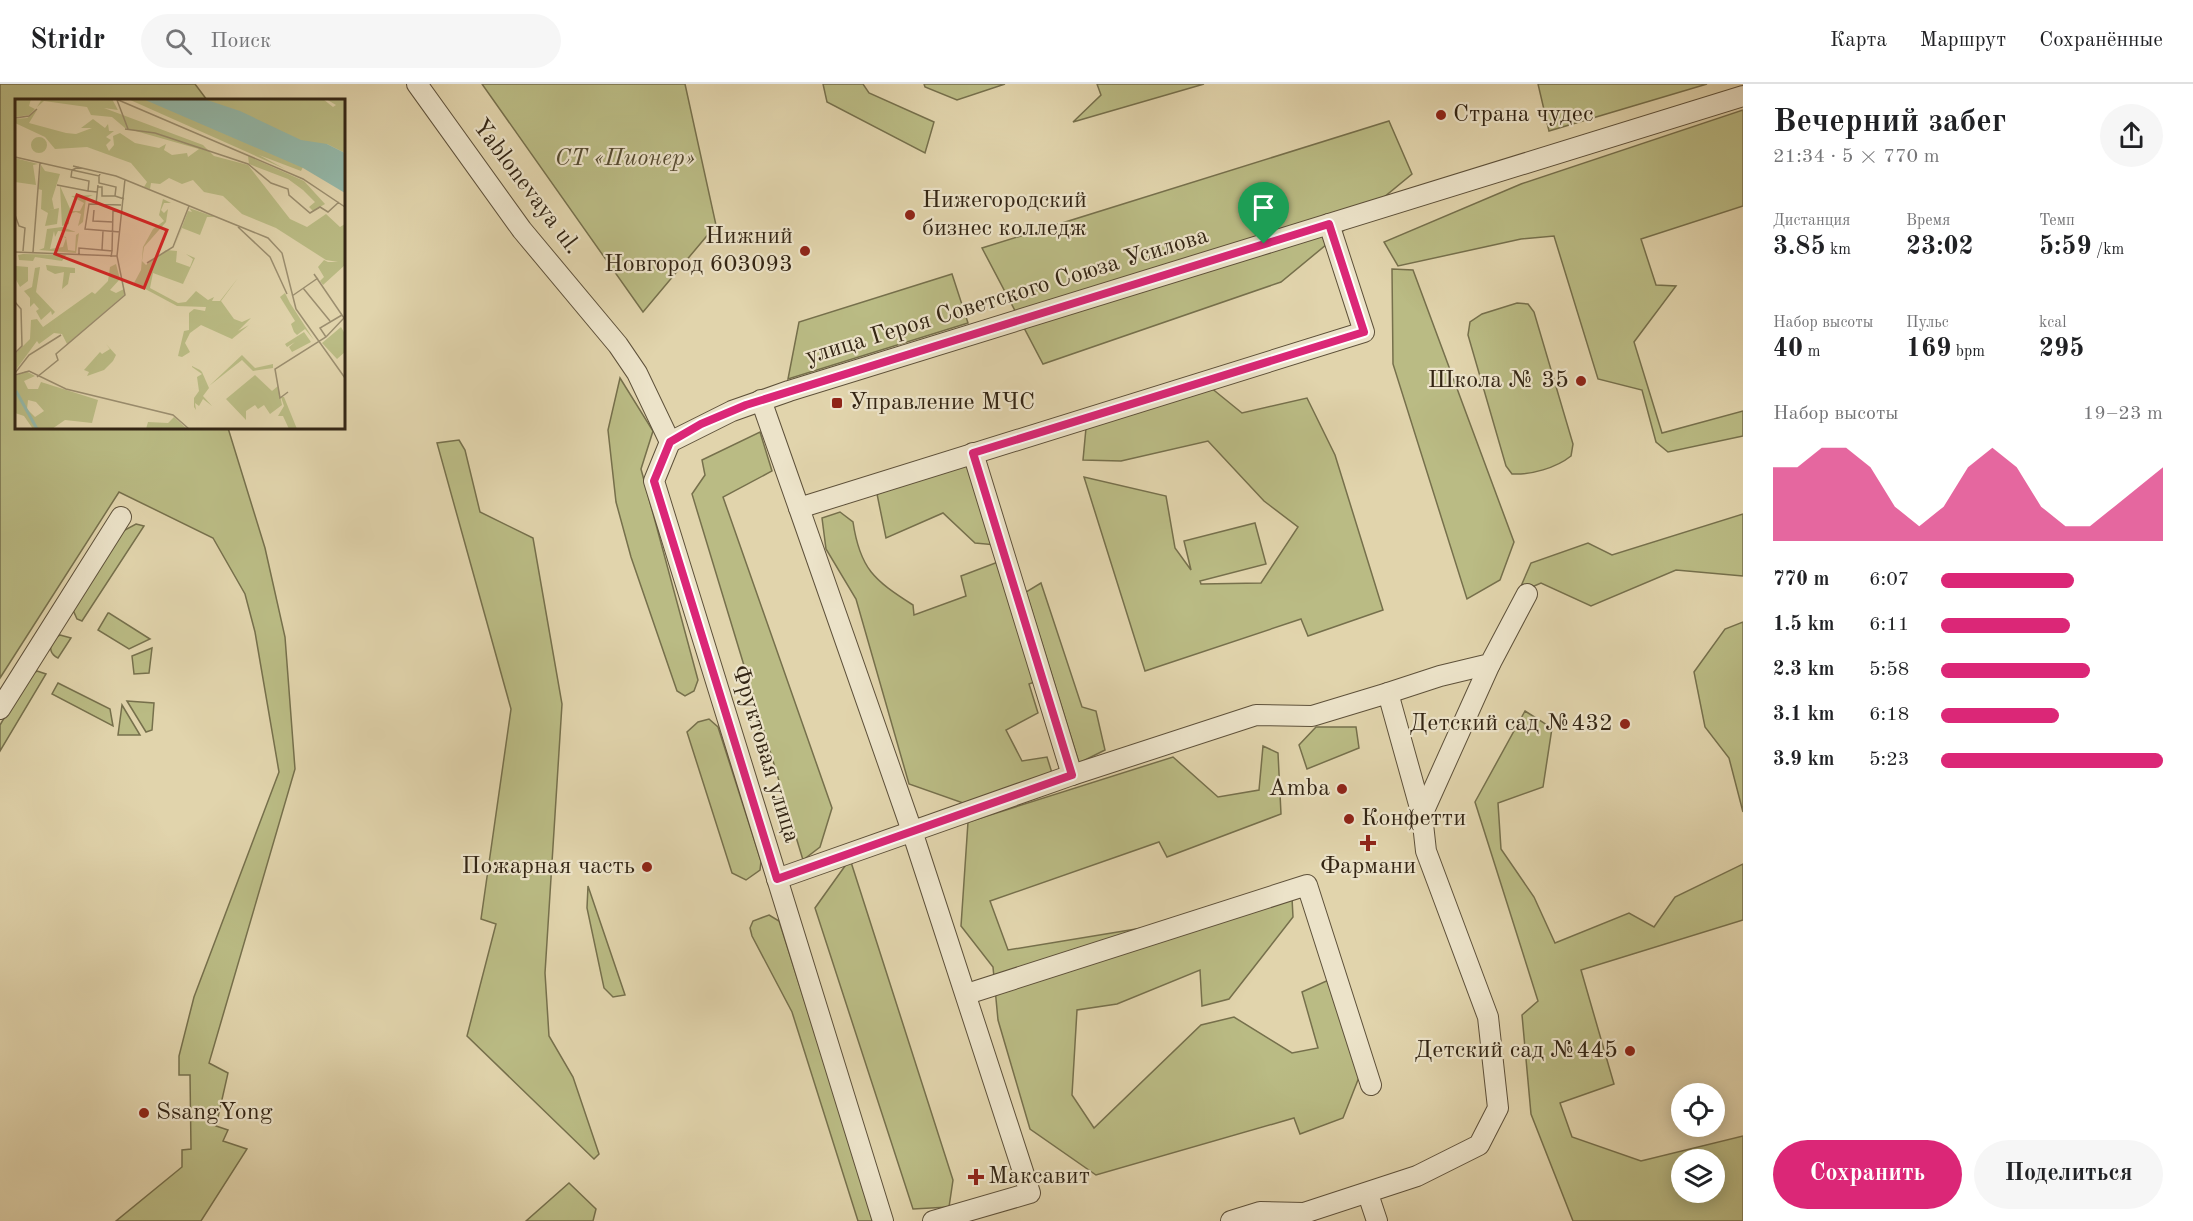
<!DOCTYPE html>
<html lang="ru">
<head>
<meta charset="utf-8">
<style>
  body { margin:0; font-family:"Old Standard TT",serif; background:#f6f6f6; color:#202124; height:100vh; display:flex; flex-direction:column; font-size:22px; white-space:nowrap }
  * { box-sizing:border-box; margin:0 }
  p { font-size:20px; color:#757577 }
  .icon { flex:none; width:33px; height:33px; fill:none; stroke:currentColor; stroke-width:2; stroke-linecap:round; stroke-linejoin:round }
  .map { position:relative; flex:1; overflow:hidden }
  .sheet { display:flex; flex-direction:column; background:#fff; width:450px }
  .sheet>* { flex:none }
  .tools { position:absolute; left:1671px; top:999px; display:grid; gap:12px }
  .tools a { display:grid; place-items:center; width:54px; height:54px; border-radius:50%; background:#fff; box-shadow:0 3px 15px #0003; font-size:30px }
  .pin { position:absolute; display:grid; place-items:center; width:51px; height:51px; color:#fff; margin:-62px -26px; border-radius:50% 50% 50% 0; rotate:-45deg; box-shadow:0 0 6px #0007 }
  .pin .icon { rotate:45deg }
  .round { display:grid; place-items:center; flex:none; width:63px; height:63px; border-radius:32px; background:#f6f6f6 }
  .overview { display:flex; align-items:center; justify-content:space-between; height:102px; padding:0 30px }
  h1 { font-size:33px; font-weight:700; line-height:45px }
  .stats { display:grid; grid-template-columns:repeat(3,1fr); gap:9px; height:102px; padding:6px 30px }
  .stats div { display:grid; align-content:center }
  .stats b { font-size:26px; font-weight:700 }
  .stats small { font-size:16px; font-weight:400 }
  .stats p { font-size:16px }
  .chart { height:168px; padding:12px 30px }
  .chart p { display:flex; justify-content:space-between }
  .chart svg { width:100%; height:108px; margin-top:6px; fill:#db2777; opacity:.7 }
  .cta { display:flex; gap:12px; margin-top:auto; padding:12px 30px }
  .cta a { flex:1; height:69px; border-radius:36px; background:#db2777; color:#fff; font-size:24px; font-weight:700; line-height:69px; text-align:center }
  .cta a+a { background:#f6f6f6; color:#202124 }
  ul { padding:0 30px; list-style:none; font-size:20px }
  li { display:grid; grid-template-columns:96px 72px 1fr; align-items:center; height:45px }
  li i { height:15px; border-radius:8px; background:#db2777 }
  header { display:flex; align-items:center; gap:36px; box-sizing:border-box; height:84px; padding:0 30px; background:#fff; border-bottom:2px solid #e0e0e0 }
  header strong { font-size:28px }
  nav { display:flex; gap:33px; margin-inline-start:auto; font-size:21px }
  .search { width:420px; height:54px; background:#f6f6f6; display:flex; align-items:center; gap:15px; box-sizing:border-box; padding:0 21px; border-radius:33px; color:#757577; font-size:22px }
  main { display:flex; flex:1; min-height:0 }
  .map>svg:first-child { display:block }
</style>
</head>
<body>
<header>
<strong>Stridr</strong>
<div class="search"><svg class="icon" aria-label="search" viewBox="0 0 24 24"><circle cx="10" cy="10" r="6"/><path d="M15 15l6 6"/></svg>Поиск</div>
<nav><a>Карта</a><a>Маршрут</a><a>Сохранённые</a></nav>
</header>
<main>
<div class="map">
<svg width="1743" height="1137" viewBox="0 0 1743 1137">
  <rect width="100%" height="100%" fill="#e1d4ac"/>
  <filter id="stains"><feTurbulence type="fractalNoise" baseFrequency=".00333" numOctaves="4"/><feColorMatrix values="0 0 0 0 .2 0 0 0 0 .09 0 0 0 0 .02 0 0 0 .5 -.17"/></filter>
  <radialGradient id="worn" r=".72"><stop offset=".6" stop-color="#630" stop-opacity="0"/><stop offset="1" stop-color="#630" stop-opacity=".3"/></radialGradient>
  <g fill="#babb84" stroke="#76704c" stroke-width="1.5" fill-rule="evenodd">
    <path d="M 0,0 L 195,0 L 207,16 L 16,16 L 16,344 L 228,344 L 265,464 L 285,553 L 295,685 L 209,979 L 228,989 L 216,1042 L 228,1046 L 223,1057 L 247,1065 L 201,1137 L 116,1137 L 182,1083 L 182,1066 L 191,1065 L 190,991 L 179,991 L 179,972 L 194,913 L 279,688 L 255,548 L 245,510 L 213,454 L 119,408 L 0,594 Z"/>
    <path d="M 482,0 L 685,0 L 716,141 L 643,228 Z"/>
    <path d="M 823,0 L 863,0 L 869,9 L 934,38 L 925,69 L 827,18 Z"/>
    <path d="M 924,0 L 1005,0 L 957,16 L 925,3 Z"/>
    <path d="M 1097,0 L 1204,0 L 1073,38 L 1101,11 Z"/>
    <path d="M 1538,0 L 1707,0 L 1549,47 Z"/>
    <path d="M 1743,26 L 1743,122 L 1641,155 L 1656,201 L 1676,202 L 1634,258 L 1662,349 L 1743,327 L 1743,352 L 1668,368 L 1656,358 L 1642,306 L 1598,295 L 1554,152 L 1521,155 L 1398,182 L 1384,158 L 1521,100 Z"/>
    <path d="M 1389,37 L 1412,90 L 1281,198 L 1043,280 L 982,164 Z"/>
    <path d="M 1392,185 L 1413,186 L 1514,458 L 1500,496 L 1467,515 L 1393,280 Z"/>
    <path d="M 952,190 L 968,239 L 788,295 L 799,238 Z"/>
    <path d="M 1517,219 L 1528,220 L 1534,228 L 1573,360 L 1571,372 C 1556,384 1531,391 1512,390 L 1506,382 L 1468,251 L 1470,238 L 1482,230 Z"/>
    <path d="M 620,294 L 653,347 L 641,385 L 698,596 L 694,607 L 685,612 L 677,607 L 631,473 L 616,418 L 608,346 Z"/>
    <path d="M 1210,303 L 1242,329 L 1307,314 L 1335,371 L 1383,526 L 1308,552 L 1301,535 L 1145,587 L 1084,393 L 1166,412 L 1175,464 L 1191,486 L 1184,457 L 1255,439 L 1266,480 L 1200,497 L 1201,500 L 1261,499 L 1298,443 L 1264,417 L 1208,357 L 1121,377 L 1083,376 L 1086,344 Z"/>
    <path d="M 760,348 L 772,387 L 723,413 L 832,724 L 820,763 L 803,776 L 692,410 L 705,391 L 702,376 Z"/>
    <path d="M 459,356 L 465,366 L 480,428 L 533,454 L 562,620 L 545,889 L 549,952 L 573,993 L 599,1070 L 594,1075 L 467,952 L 496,840 L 481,835 L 511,625 L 437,359 Z"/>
    <path d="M 969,378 L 996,461 L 975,459 L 943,429 L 886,454 L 877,410 Z"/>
    <path d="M 840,428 L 853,438 C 860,485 874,496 913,521 L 914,531 L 966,512 L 961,492 L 998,478 L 1037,597 L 1029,600 L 1038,629 L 1006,646 L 1022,677 L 1047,673 L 1052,689 L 963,719 L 909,700 L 856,515 L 826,465 L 822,434 Z"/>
    <path d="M 1743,430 L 1743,492 L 1676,486 L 1591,522 L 1541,499 L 1518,509 L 1531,479 L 1588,459 L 1612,471 Z"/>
    <path d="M 136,440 L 144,442 L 82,537 L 77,535 L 73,526 L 123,447 Z"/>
    <path d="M 1041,499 L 1082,623 L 1096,627 L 1105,666 L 1079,679 L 1026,508 Z"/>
    <path d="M 108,529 L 109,529 L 150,555 L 129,565 L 98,546 Z"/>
    <path d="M 1743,538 L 1743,728 L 1729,674 L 1705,643 L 1694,588 L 1725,545 Z"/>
    <path d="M 60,551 L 71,554 L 58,574 C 50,570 50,565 51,557 Z"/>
    <path d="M 152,564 L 149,589 L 134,590 L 132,572 Z"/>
    <path d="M 37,587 L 46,590 L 0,667 L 0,641 L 29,592 Z"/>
    <path d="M 58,599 L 110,625 L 113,642 L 52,610 Z"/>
    <path d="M 127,617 L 154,619 L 152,646 L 146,648 Z"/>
    <path d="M 122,621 L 140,651 L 118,651 Z"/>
    <path d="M 1525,627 L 1552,644 L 1543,703 L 1498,719 L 1501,765 L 1534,813 L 1555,859 L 1629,829 L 1654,843 L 1675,813 L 1743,780 L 1743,836 L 1581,886 L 1614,1000 L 1560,1019 L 1572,1053 L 1641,1077 L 1743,1052 L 1743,1137 L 1573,1137 L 1531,1030 L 1522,931 L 1538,917 L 1475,718 ZM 1682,1076 L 1714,1076 L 1714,1108 L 1682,1108 Z"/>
    <path d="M 709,635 L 718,643 L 761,777 L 760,786 L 746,796 L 732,789 L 687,648 L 698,638 Z"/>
    <path d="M 1316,643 L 1356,643 L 1359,664 L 1307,685 L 1299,661 Z"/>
    <path d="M 1263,662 L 1278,669 L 1281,730 L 1167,773 L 1159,758 L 990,817 L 1008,866 L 1142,844 L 1292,814 L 1293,833 L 1229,915 L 1202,922 L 1200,886 L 1117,920 L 1077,926 L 1072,1011 L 1094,1044 L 1201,941 L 1234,933 L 1292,969 L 1318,964 L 1302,908 L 1342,890 L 1365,978 L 1343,1034 L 1300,1050 L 1294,1034 L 1096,1091 L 1030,1045 L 998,936 L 993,883 L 961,842 L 968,738 L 1173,673 L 1218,713 L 1259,706 Z"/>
    <path d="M 850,775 L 953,1096 L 949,1123 L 913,1125 L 815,824 Z"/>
    <path d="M 588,802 L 625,911 L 613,913 L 604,904 L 587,824 Z"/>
    <path d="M 769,831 L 779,837 L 875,1137 L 858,1137 L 792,928 L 752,852 L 750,844 L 753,837 Z"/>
    <path d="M 569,1099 L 596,1125 L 593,1137 L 526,1137 Z"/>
  </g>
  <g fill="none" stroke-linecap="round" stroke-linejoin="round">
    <g stroke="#5e513a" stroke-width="22">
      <g id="minor">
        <path d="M 417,0 L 522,146 L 618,261 L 637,289 L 670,358"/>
        <path d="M 761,316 L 799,424 L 1364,248 L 1329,140"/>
        <path d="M 670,358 L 732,327 L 789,307 L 1743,12"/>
        <path d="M 670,358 L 654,397 L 883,1137"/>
        <path d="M 973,369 L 1072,691"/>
        <path d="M 799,424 L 912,747 L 1030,1109 L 933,1137"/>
        <path d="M 1388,609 L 1440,592 L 1490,580 L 1527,510"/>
        <path d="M 0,625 L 121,433"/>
        <path d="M 1422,731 L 1490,580"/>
        <path d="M 777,795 L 1072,691 L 1256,631 L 1312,632 L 1388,609 L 1422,731 L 1426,767 L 1488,933 L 1498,1024 L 1479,1061 L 1417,1092 L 1304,1129 L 1260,1128 L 1231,1137"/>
        <path d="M 967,910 L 1307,801 L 1371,1001"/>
        <path d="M 1368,1110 L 1377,1137"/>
      </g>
    </g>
    <use href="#minor" stroke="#ece3c9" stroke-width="20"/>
  </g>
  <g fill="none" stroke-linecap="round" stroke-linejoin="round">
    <g stroke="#fff" stroke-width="12">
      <path id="route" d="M 1329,140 L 1364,248 L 973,369 L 1072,691 L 777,795 L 654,397 L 670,358 L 701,340 L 746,321 Z"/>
    </g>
    <use href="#route" stroke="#db2777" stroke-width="8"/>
  </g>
  <g fill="#8f2418" stroke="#ece3c9" stroke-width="2">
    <circle cx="1441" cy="31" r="6"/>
    <circle cx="910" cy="131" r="6"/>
    <circle cx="805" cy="167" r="6"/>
    <circle cx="1581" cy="297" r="6"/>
    <rect x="831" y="313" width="12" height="12" rx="3"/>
    <circle cx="1625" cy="640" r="6"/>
    <circle cx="1342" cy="705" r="6"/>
    <circle cx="1349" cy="735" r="6"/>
    <path d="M1365 750h6v6h6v6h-6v6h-6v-6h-6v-6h6z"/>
    <circle cx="647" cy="783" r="6"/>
    <circle cx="1630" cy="967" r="6"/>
    <circle cx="144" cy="1029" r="6"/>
    <path d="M973 1084h6v6h6v6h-6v6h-6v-6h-6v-6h6z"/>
  </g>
  <g text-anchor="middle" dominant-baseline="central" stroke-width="4.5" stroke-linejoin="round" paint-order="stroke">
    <g font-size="24" fill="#332514" stroke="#ece3c9" text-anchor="start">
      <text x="1453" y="31">Страна чудес</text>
      <text x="922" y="117">Нижегородский<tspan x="922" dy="28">бизнес колледж</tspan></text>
      <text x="793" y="153" text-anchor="end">Нижний<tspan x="793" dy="28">Новгород 603093</tspan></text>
      <text x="1569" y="297" text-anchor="end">Школа № 35</text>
      <text x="849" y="319">Управление МЧС</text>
      <text x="1613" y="640" text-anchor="end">Детский сад №432</text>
      <text x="1330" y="705" text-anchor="end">Amba</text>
      <text x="1361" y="735">Конфетти</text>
      <text x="635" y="783" text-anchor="end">Пожарная часть</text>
      <text x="1368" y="783" text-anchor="middle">Фармани</text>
      <text x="1618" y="967" text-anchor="end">Детский сад №445</text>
      <text x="156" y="1029">SsangYong</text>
      <text x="988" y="1093">Максавит</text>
    </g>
    <g font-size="24" font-style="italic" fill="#554a30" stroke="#ece3c9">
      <text x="625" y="75">СТ «Пионер»</text>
    </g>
    <g font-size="24" fill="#332514" stroke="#ece3c9">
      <text transform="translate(526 103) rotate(53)">Yablonevaya ul.</text>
      <text transform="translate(1007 213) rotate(-17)">улица Героя Советского Союза Усилова</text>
      <text transform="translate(765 670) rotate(73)">Фруктовая улица</text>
    </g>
  </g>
  <g transform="translate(15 15)">
    <rect width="330" height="330" fill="#e1d4ac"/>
    <path d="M 0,0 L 16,0 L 14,7 L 20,10 L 14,16 L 0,18 ZM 27,0 L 97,0 L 103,11 L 89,9 L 188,46 L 199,57 L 233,66 L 275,120 L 292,128 L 311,115 L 325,128 L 330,125 L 330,166 L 308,186 L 305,182 L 309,178 L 303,168 L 309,161 L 313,163 L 323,163 L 311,161 L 261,129 L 227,115 L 208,97 L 189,93 L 178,81 L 167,85 L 154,79 L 145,85 L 136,84 L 135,90 L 129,88 L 132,83 L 116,64 L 72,48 L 40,50 L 30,38 L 0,24 L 0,20 L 12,19 L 22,11 L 14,24 L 51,34 L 61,35 L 77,29 L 66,29 L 78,20 L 90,29 L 93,25 L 94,32 L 99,32 L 91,38 L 96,41 L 91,46 L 94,52 L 99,46 L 98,37 L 105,34 L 120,44 L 144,49 L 151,45 L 149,51 L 157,56 L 172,54 L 173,58 L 184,50 L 110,29 L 97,18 L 76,16 L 72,8 L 29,2 L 22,8 ZM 113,0 L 308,0 L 318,8 L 321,6 L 311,0 L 330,0 L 330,54 L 312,45 L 299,46 L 286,72 L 244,56 L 270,70 ZM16 46a8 8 0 1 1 16 0a8 8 0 1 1-16 0ZM 233,57 L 289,82 L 310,105 L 298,112 L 294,108 L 300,103 L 288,91 L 273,80 L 234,65 ZM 0,59 L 23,65 L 18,66 L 21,86 L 0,83 ZM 26,66 L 30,72 L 45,75 L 37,100 L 39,110 L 31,112 L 44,109 L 42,125 L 30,127 L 33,114 L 26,110 L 27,91 L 23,90 ZM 45,87 L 56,112 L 65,112 L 69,104 L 56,97 L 78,96 L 71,99 L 68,123 L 63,127 L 66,115 L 61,113 L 54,115 L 54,125 L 47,127 ZM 148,100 L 156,104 L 149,104 L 146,111 L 149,114 L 153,110 L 151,123 L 129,148 L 127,162 L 131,166 L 151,151 L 162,152 L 161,163 L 175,168 L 178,160 L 171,155 L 180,159 L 168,185 L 138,174 L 135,189 L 163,204 L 171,203 L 181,192 L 193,201 L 199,198 L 197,202 L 205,202 L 223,179 L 206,202 L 219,220 L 227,223 L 236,219 L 223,232 L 234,226 L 217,240 L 186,226 L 175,234 L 170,244 L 175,253 L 167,258 L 163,257 L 169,232 L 174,231 L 174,214 L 179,210 L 190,212 L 191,208 L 162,207 L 119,184 L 126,171 L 128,148 L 138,130 L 149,122 L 144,116 ZM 174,109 L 200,118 L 192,118 L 185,136 L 167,129 L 159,149 L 173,112 L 177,113 ZM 47,128 L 61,133 L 43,132 L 40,138 L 39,132 L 35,150 L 48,148 L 51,139 L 46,137 L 51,138 L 53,151 L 60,152 L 61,136 L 64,134 L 61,154 L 24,151 L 29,149 L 32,130 ZM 3,156 L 8,155 L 51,156 L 47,162 L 20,158 L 18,162 L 4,161 ZM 101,165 L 105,180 L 95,191 L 101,194 L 109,190 L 109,196 L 52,245 L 47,235 L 39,234 L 24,245 L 22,242 L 0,272 L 0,255 L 15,240 L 16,221 L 22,220 L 28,228 L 77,193 L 80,195 L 93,182 L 95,168 ZM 31,166 L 60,169 L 60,174 L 55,174 L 53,185 L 47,190 L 49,173 L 40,175 L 32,171 ZM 1,167 L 13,168 L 13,182 L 5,188 L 0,179 ZM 25,168 L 21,193 L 40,213 L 37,216 L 36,212 L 26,221 L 21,212 L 24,210 L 19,204 L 15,208 L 15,199 L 9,192 L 17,188 L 20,169 ZM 270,194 L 275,204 L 299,241 L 290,230 L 282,236 L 279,233 L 276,225 L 280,222 L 265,198 ZM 326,228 L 330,235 L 330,253 L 322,260 L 307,244 ZM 289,233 L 296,243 L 277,253 L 274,248 L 280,243 L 272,248 L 270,245 ZM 91,245 L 101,256 L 98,262 L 89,271 L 72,277 L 74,273 L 69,271 L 85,253 L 87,255 L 95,250 ZM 227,256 L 240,269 L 258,265 L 258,269 L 238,272 L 227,261 L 194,287 ZM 177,268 L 177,267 L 185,271 L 187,273 L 194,289 L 188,297 L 197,307 L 188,300 L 184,307 L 180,304 L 181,311 L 179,308 L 179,299 L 184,292 L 182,278 L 187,275 ZM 11,272 L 20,277 L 9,282 L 13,290 L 23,290 L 26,283 L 83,301 L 77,324 L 50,321 L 37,330 L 18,330 L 9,317 L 0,314 L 0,277 ZM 13,301 L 21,303 L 29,312 L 20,318 L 12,310 ZM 240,276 L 257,292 L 263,287 L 267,306 L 255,315 L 249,306 L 243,310 L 240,306 L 231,312 L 231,321 L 211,300 ZM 266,298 L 269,298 L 282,330 L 274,330 L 268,317 L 263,317 L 269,307 ZM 159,318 L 172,330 L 131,330 L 133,323 L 153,324 Z" fill="#babb84" fill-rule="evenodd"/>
    <path d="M 128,0 L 189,0 L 225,12 L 286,41 L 312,45 L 330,54 L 330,94 L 288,69 Z" fill="#94b8a9"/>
    <path fill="none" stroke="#94b8a9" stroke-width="3" d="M 1,292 L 22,330"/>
    <path fill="none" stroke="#9b8e6f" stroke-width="1.5" d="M 101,0 L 288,80 L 330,108M 102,1 L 113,30M 0,19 L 14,17 L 22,10M 110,30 L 140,34 L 233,65 L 256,84 L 273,90 L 274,96 L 295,114 L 305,108 L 313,113 L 324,103M 0,58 L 57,71 L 64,68M 58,67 L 101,77 L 253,139 L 267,154 L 281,210M 84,77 L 84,84 L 101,88 L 100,97 L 109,100M 42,86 L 73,92M 82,88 L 87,88 L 87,97 L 100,97M 82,93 L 73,92 L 74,82 L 56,78 L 57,71 L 84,77 L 86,73M 81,105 L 83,86M 79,111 L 78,122 L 98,123M 0,116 L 4,127 L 10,129 L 8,152M 223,128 L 255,158 L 272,195M 105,133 L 70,130 L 74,105 L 106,106M 87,151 L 88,132M 97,152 L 98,112 L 106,113M 0,153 L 102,157M 18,153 L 25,64M 64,156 L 64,149 L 97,152 L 96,158M 132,164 L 158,148 L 174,107M 288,189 L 315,222M 277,197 L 303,179M 0,203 L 6,210 L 7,247 L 0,254M 281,210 L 330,279M 311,238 L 305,229 L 327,216M 0,274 L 14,256 L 46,236M 0,276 L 14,272 L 51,290 L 158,316 L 174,330M 22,278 L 43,261 L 41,255 L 110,196 L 102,157 L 110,80M 273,293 L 265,299 L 260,270 L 311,238 L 329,219 L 299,175"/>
    <path fill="#d62828" fill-opacity="0.15" stroke="#d62828" stroke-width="3" d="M 62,96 L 152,131 L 129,189 L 40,155 Z"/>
    <rect width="330" height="330" fill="none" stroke="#332514" stroke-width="3"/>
  </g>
  <rect width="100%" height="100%" filter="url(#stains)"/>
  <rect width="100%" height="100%" fill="url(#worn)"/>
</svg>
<div class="tools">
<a><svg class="icon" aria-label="locate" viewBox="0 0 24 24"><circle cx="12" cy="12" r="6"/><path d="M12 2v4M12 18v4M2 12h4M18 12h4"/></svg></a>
<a><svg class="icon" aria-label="layers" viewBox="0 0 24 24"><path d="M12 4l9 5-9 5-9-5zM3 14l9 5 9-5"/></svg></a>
</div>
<div class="pin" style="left:1264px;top:160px;background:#1e9e55"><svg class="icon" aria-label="arrive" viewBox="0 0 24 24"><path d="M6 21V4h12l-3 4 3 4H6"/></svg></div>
</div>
<section class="sheet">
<div class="overview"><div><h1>Вечерний забег</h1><p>21:34 · 5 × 770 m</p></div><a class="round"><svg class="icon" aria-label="share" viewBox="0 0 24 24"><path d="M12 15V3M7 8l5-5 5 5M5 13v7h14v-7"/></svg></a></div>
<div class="stats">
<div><p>Дистанция</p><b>3.85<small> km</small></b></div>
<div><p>Время</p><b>23:02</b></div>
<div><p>Темп</p><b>5:59<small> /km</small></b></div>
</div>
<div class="stats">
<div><p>Набор высоты</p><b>40<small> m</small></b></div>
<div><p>Пульс</p><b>169<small> bpm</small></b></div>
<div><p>kcal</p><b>295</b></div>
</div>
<div class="chart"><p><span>Набор высоты</span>19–23 m</p>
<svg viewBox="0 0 160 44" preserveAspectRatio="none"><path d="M0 44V14L10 14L20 6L30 6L40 14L50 30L60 38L70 30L80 14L90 6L100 14L110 30L120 38L130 38L140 30L150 22L160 14V44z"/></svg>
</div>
<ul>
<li><b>770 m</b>6:07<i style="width:60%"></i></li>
<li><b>1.5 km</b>6:11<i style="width:58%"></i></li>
<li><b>2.3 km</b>5:58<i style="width:67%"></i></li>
<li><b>3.1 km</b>6:18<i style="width:53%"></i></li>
<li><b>3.9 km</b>5:23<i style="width:100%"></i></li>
</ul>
<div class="cta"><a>Сохранить</a><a>Поделиться</a></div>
</section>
</main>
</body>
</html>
